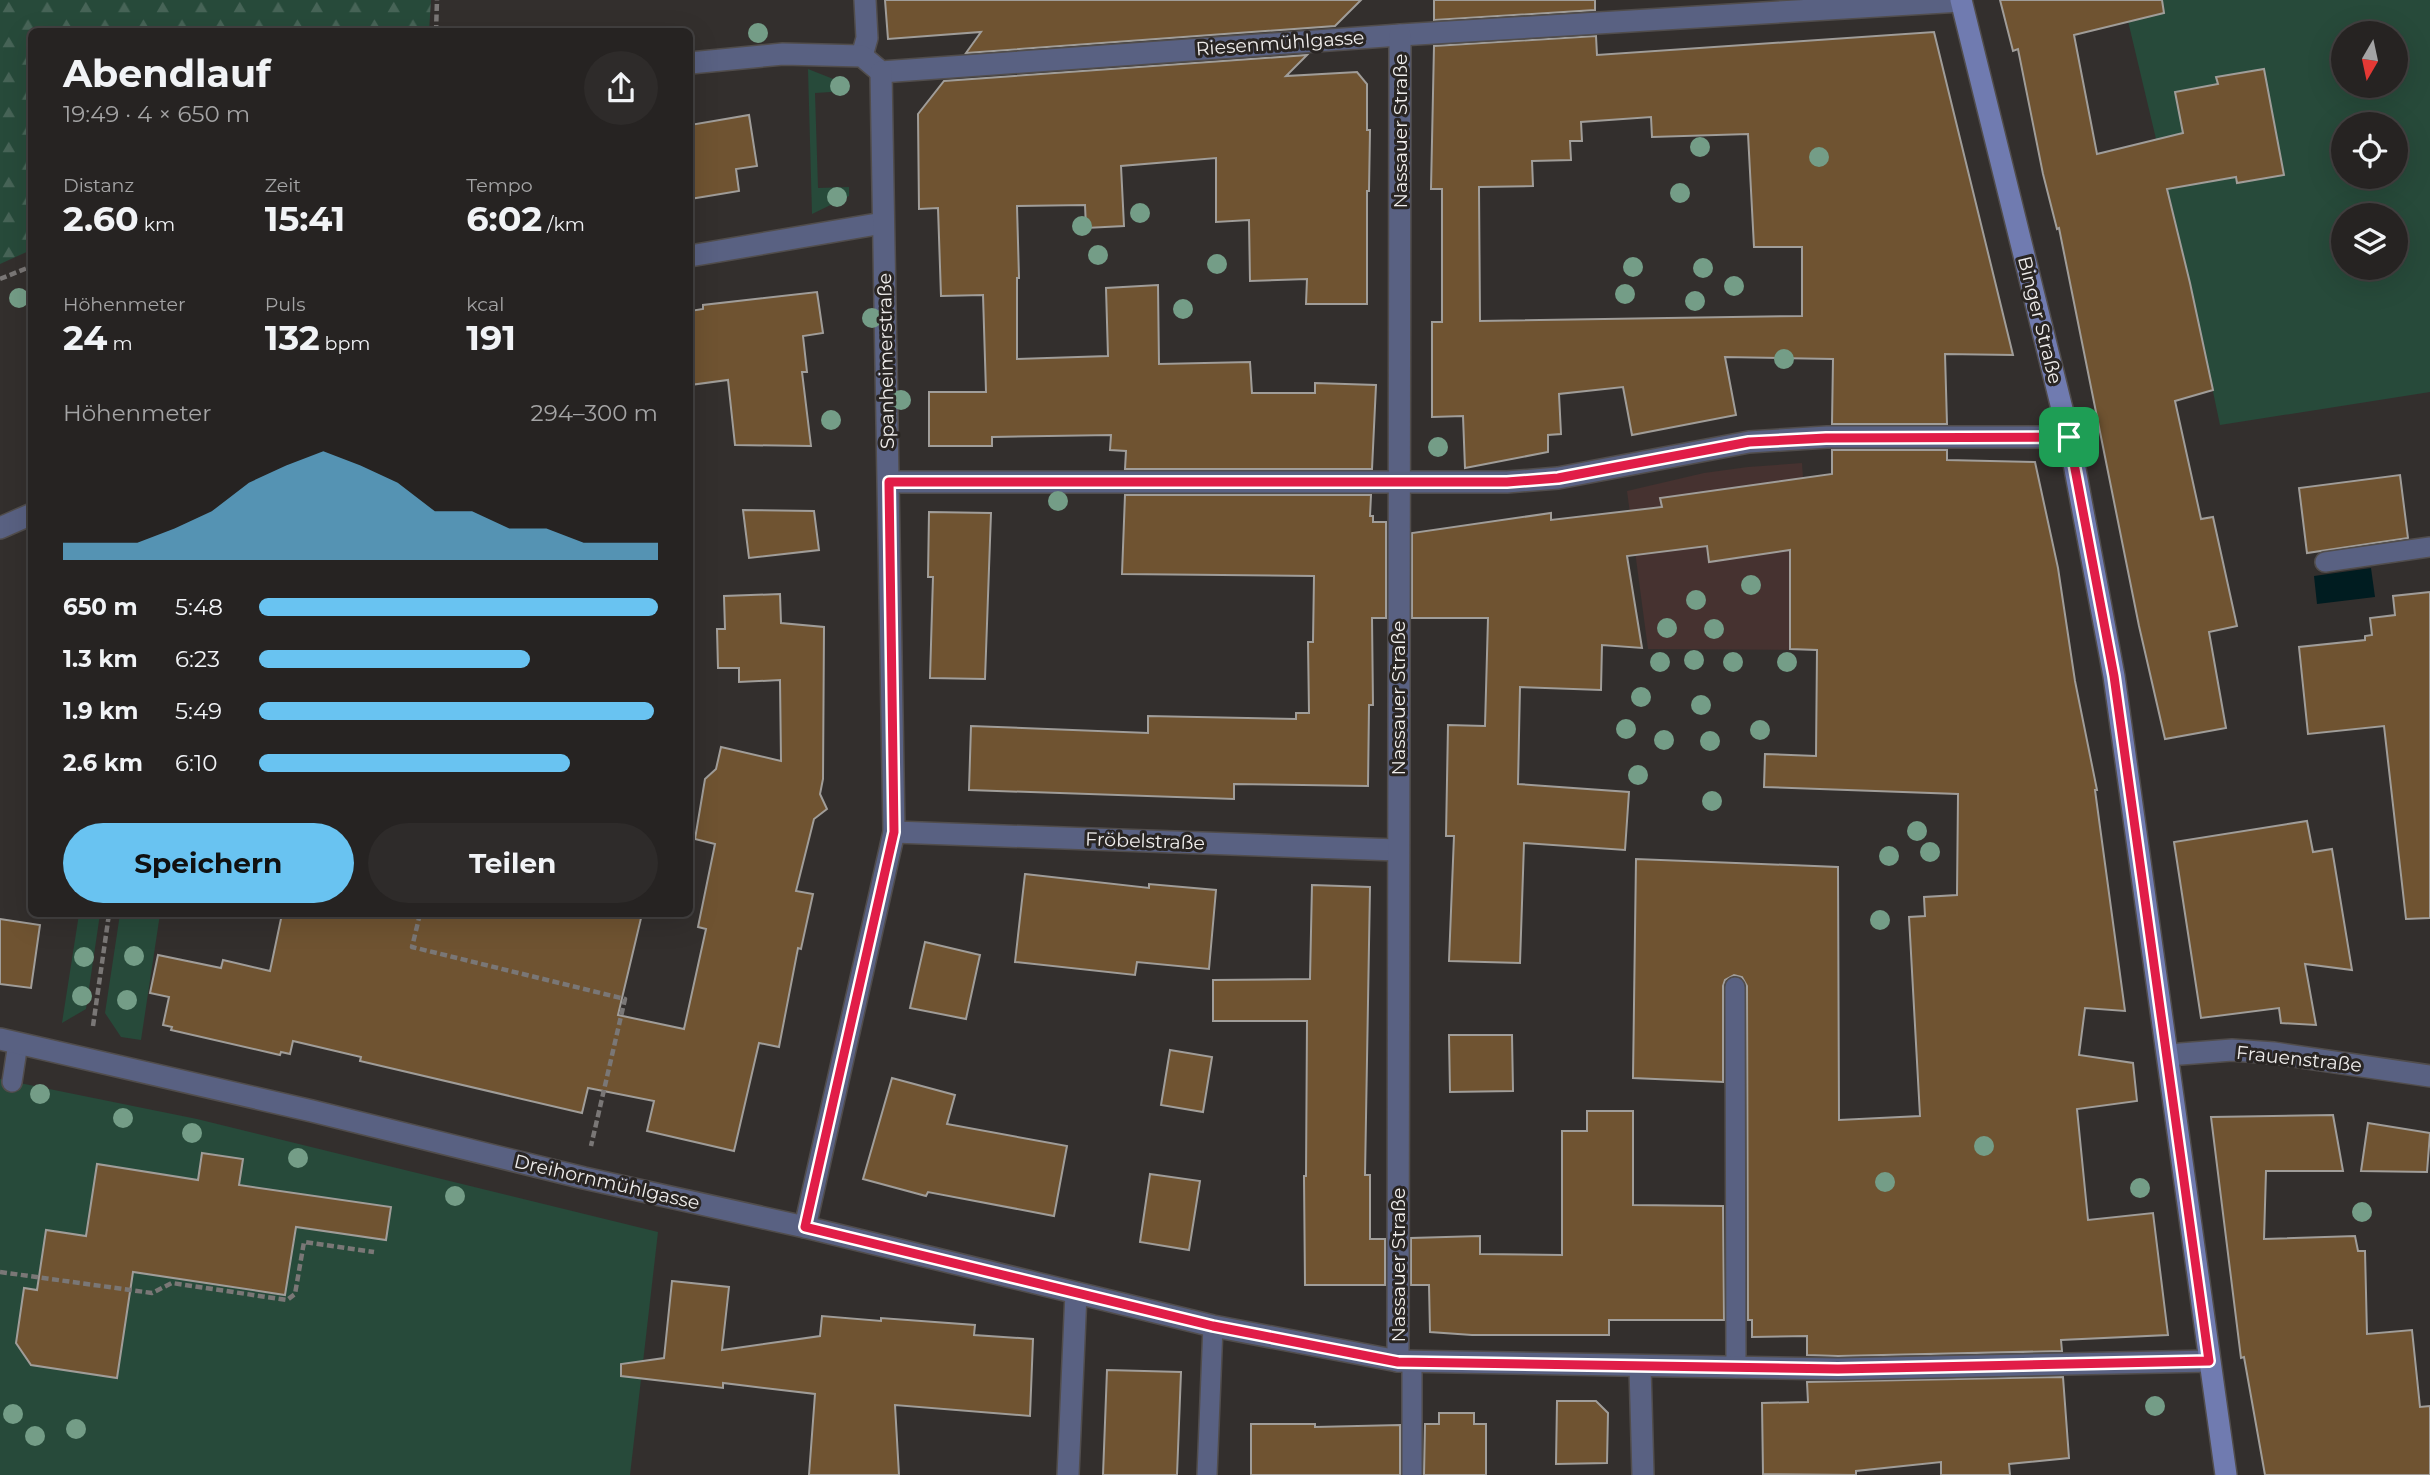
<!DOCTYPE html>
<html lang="de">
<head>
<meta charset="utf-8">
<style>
  body { margin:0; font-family:Montserrat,sans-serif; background:#2e2b2a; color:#f1f3f6; height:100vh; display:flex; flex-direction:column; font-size:26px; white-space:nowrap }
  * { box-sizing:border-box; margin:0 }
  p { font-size:23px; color:#a4a4a5 }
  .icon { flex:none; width:38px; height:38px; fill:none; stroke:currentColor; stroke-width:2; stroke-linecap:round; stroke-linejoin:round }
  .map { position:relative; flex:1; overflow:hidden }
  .details { position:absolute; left:28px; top:28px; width:665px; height:889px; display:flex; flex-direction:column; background:#262322; border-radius:10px; box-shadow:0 7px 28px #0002,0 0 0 2px #424040 }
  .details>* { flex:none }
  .needle { width:46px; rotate:189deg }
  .tools { position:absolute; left:2331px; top:21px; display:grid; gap:14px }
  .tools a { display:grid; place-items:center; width:77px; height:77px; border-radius:50%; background:#262322; box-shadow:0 7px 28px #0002,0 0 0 2px #424040; font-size:35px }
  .pin { position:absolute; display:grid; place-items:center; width:60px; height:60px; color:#fff; margin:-30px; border-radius:14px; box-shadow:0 4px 10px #0006 }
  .round { display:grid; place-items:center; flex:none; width:74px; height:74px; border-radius:37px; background:#2e2b2a }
  .head { display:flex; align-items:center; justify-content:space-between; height:119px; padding:0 35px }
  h1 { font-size:38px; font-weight:700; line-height:52px }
  .figures { display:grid; grid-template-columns:repeat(3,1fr); gap:10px; height:119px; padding:7px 35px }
  .figures div { display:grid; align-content:center }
  .figures b { font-size:35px; font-weight:700 }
  .figures small { font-size:19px; font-weight:400 }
  .figures p { font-size:19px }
  .chart { height:196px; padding:14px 35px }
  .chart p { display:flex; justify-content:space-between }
  .chart svg { width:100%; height:126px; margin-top:7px; fill:#69c3f1; opacity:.7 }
  .action { display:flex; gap:14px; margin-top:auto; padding:14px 35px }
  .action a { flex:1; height:80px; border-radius:42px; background:#69c3f1; color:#111; font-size:28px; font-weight:700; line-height:80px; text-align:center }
  .action a+a { background:#2e2b2a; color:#f1f3f6 }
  ul { padding:0 35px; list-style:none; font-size:23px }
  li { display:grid; grid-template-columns:112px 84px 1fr; align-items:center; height:52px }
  li i { height:18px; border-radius:9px; background:#69c3f1 }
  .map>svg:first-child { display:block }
</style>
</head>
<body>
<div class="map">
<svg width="2430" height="1475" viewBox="0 0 2430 1475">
  <defs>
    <pattern id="forest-firs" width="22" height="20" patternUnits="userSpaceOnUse" patternTransform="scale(1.75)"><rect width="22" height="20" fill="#274a3a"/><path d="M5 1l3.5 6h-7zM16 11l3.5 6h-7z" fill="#476457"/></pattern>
  </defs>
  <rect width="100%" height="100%" fill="#332f2d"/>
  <path fill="#463230" d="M 1802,463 L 1810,581 L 1811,650 L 1648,649 L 1627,491 L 1704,473 L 1748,467 Z"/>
  <g fill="#274a3a" fill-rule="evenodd">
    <path d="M 2123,0 L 2430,0 L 2430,392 L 2220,425 L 2190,282 ZM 2343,33 L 2396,33 L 2396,86 L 2343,86 ZM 2343,124 L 2396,124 L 2396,177 L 2343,177 ZM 2343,215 L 2396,215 L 2396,268 L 2343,268 Z"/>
    <path d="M 808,69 L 846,84 L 847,91 L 815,93 L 818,188 L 849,187 L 849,196 L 812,214 Z"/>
    <path d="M 79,914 L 100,914 L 86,1009 L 62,1023 Z"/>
    <path d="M 120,914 L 160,914 L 141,1040 L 121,1037 L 105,1013 Z"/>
    <path d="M 0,1079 L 197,1119 L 658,1232 L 630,1475 L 0,1475 Z"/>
  </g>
  <path fill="url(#forest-firs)" d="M 0,0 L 431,0 L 429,31 L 32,32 L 31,250 L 0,264 Z"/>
  <path fill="#001c20" d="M 2371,568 L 2375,597 L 2317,604 L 2314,576 Z"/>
  <g fill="#6f5331" stroke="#a09d99" stroke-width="2" fill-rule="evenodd">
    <path d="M 885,0 L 1361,0 L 1335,26 L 966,53 L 981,32 L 888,39 Z"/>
    <path d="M 1434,0 L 1595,0 L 1595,10 L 1434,20 Z"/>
    <path d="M 2000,0 L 2162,0 L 2164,13 L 2074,35 L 2097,154 L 2183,133 L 2175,92 L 2218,84 L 2216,77 L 2264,69 L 2284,175 L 2237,183 L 2236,177 L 2167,189 L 2190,283 L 2213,390 L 2175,401 L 2201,519 L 2213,517 L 2237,626 L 2209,632 L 2226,728 L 2165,739 L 2139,626 L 2059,228 L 2057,229 L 2043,174 L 2018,49 L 2013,51 Z"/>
    <path d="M 1934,32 L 2013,355 L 1945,354 L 1947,424 L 1832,424 L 1833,359 L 1725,357 L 1736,415 L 1632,435 L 1623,387 L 1559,394 L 1561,434 L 1548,435 L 1548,452 L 1465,468 L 1463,416 L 1432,417 L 1432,322 L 1442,322 L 1442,189 L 1431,189 L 1434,46 L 1596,36 L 1597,55 ZM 1651,117 L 1652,137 L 1748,134 L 1754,247 L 1802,247 L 1802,316 L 1480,321 L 1479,187 L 1533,186 L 1532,161 L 1571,160 L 1570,141 L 1582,141 L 1581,122 Z"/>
    <path d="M 1307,55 L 1286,76 L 1357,72 L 1367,84 L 1367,130 L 1370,130 L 1369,191 L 1367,191 L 1367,304 L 1306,304 L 1307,279 L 1250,281 L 1249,220 L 1216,222 L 1216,158 L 1121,166 L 1124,226 L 1086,228 L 1085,205 L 1017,206 L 1019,278 L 1017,278 L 1017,359 L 1108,356 L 1106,288 L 1158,285 L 1159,364 L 1250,362 L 1252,393 L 1315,393 L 1315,383 L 1376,385 L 1372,469 L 1125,469 L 1126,451 L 1110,450 L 1111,435 L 992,437 L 992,446 L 929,446 L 929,392 L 986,392 L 983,295 L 941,296 L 938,208 L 919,209 L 918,114 L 944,81 Z"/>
    <path d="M 749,115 L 757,166 L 736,169 L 739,191 L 690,199 L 690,125 Z"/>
    <path d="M 817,292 L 823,333 L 803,336 L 807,372 L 802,372 L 811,446 L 735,445 L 728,380 L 690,385 L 690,311 L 703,309 L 703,305 Z"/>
    <path d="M 1832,450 L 1947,450 L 1947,460 L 2035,462 L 2058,568 L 2075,681 L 2097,790 L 2095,790 L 2125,1011 L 2085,1008 L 2079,1055 L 2133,1063 L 2137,1101 L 2077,1109 L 2088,1220 L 2153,1213 L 2168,1335 L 2061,1340 L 2062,1351 L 1838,1356 L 1807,1355 L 1807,1336 L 1752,1337 L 1752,1320 L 1748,1320 L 1747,986 L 1742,977 L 1734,975 L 1725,980 L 1723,986 L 1723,1082 L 1633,1078 L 1636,859 L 1838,867 L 1839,1120 L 1920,1116 L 1909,917 L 1925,916 L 1924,897 L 1957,895 L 1958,794 L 1764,787 L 1765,754 L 1816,756 L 1817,650 L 1790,649 L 1790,550 L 1709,562 L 1707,546 L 1627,556 L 1642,648 L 1602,645 L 1601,690 L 1520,687 L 1518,784 L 1629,792 L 1625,850 L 1524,843 L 1520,963 L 1449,961 L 1454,836 L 1446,836 L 1448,725 L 1485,726 L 1488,618 L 1412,618 L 1412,533 L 1551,513 L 1551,520 L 1662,507 L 1660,498 L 1832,474 Z"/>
    <path d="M 2400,475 L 2408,538 L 2307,553 L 2299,488 Z"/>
    <path d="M 1125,495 L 1371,495 L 1370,516 L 1373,516 L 1373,522 L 1386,522 L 1386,618 L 1372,618 L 1373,705 L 1369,705 L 1368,786 L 1234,784 L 1234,799 L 969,790 L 971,726 L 1148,733 L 1148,716 L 1296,719 L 1296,713 L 1309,713 L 1308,642 L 1313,642 L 1314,576 L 1122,574 Z"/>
    <path d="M 743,510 L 814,511 L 819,550 L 749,558 Z"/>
    <path d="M 929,512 L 991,513 L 985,679 L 930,678 L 933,577 L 928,577 Z"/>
    <path d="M 2430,592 L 2430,918 L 2406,919 L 2384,726 L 2308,734 L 2299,647 L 2365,640 L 2365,636 L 2372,635 L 2370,618 L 2395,615 L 2393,596 Z"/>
    <path d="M 780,594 L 781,623 L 824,627 L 823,779 L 820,794 L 827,809 L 814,819 L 796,891 L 813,894 L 801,949 L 798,948 L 779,1047 L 759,1043 L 734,1151 L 647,1131 L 654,1101 L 588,1088 L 582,1113 L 360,1061 L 361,1057 L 293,1041 L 290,1054 L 281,1052 L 280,1055 L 171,1030 L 172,1027 L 163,1025 L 169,997 L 150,993 L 158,955 L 221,968 L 223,960 L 270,971 L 282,914 L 642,914 L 618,1015 L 684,1029 L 706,929 L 698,927 L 715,844 L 695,839 L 705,779 L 716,769 L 721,747 L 781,761 L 780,680 L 739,682 L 739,668 L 718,668 L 717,629 L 725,629 L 724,596 Z"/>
    <path d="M 2307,821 L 2313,852 L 2332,849 L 2352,970 L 2305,964 L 2316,1025 L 2281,1023 L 2279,1008 L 2201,1018 L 2174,842 Z"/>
    <path d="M 1025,874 L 1149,888 L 1149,884 L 1216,890 L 1209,969 L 1137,962 L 1135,975 L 1015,962 Z"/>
    <path d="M 1312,885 L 1370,887 L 1365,1175 L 1370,1175 L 1370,1239 L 1385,1239 L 1385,1285 L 1305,1285 L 1304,1176 L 1306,1176 L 1307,1021 L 1213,1021 L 1213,980 L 1310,979 Z"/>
    <path d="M 0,919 L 40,925 L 31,988 L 0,984 Z"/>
    <path d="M 925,942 L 980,955 L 966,1019 L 910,1008 Z"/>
    <path d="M 1449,1035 L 1512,1035 L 1513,1091 L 1450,1092 Z"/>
    <path d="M 1170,1050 L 1212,1057 L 1203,1112 L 1161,1105 Z"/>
    <path d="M 892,1078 L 955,1095 L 947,1124 L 1067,1146 L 1054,1216 L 928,1192 L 926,1196 L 863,1179 Z"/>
    <path d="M 1587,1111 L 1633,1111 L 1633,1205 L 1723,1206 L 1724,1320 L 1609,1320 L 1609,1335 L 1472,1335 L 1430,1332 L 1429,1285 L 1411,1285 L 1411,1238 L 1480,1236 L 1480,1254 L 1562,1255 L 1562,1131 L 1587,1131 Z"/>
    <path d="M 2333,1115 L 2343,1171 L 2266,1171 L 2264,1239 L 2355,1236 L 2358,1251 L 2365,1251 L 2367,1334 L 2412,1330 L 2420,1407 L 2430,1406 L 2430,1475 L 2265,1475 L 2244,1357 L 2241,1358 L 2211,1117 Z"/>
    <path d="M 2368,1123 L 2430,1133 L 2427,1172 L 2361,1171 Z"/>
    <path d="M 202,1153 L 243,1159 L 239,1185 L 391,1207 L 386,1240 L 296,1227 L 285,1295 L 133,1272 L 117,1378 L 31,1365 L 16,1343 L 24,1288 L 37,1290 L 46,1230 L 86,1236 L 97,1164 L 198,1180 Z"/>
    <path d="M 1150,1174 L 1200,1181 L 1189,1250 L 1140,1242 Z"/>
    <path d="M 672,1281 L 729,1287 L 722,1350 L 820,1336 L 822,1316 L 881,1321 L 881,1318 L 975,1325 L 974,1335 L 1033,1339 L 1030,1416 L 895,1405 L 899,1475 L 809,1475 L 815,1394 L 723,1383 L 723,1388 L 621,1376 L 621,1364 L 664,1358 Z"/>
    <path d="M 1107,1370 L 1181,1372 L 1177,1475 L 1103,1475 Z"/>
    <path d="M 2063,1377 L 2069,1458 L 2009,1464 L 2010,1475 L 1941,1475 L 1941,1462 L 1856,1471 L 1856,1475 L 1763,1474 L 1762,1403 L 1808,1402 L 1807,1382 Z"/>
    <path d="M 1557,1401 L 1596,1401 L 1608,1413 L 1607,1463 L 1556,1464 Z"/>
    <path d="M 1439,1413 L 1474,1413 L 1474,1424 L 1486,1424 L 1486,1475 L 1424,1475 L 1425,1424 L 1439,1424 Z"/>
    <path d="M 1251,1424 L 1315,1424 L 1315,1427 L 1400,1425 L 1400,1475 L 1251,1475 Z"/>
  </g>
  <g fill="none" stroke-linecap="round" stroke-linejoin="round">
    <g stroke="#514d4c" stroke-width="22">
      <g id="lane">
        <path d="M 2325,562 L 2430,547"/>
        <path d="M 1735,987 L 1736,1368"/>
        <path d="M 12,1082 L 18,1043"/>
        <path d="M 1412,1362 L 1412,1475"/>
        <path d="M 1207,1475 L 1213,1326"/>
      </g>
    </g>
    <g stroke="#514d4c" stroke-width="24">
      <g id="street">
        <path d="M 862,56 L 867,38 L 865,0"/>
        <path d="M 690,63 L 783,54 L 862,56 L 881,72 L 1400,35 L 1961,1"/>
        <path d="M 690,256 L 883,223"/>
        <path d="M 889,482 L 1507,482 L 1558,478 L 1749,442 L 1827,437 L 2069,437"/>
        <path d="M 0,528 L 32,514"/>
        <path d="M 894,832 L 1397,850"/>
        <path d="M 0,1039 L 312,1111 L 584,1178 L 805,1227 L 1213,1326 L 1398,1361 L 1838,1369 L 2209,1361"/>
        <path d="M 2168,1055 L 2232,1050 L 2274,1053 L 2430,1076"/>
        <path d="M 805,1227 L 894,832 L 881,72"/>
        <path d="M 1398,1361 L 1400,35"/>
        <path d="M 1640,1367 L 1643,1475"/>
        <path d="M 1068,1475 L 1076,1293"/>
      </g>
    </g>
    <g stroke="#514d4c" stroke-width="24">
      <path id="secondary" d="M 1961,0 L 2069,437 L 2114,676 L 2226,1475"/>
    </g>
    <g stroke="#7a7776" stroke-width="4.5" stroke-dasharray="7 3.5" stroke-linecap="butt">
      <path d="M 436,32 L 437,0"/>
      <path d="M 0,279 L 32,266"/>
      <path d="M 420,914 L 412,947 L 625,999 L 591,1146"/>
      <path d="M 93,1026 L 109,914"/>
      <path d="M 0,1272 L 152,1293 L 172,1283 L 287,1300 L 295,1294 L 304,1242 L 374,1252"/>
    </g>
    <use href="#lane" stroke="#596182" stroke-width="19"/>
    <use href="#street" stroke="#596182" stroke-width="21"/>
    <use href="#secondary" stroke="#707bb0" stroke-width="21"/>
  </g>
  <g fill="#749d87">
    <circle cx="758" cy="33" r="10"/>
    <circle cx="840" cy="86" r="10"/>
    <circle cx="1700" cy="147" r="10"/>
    <circle cx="1819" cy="157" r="10"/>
    <circle cx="1680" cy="193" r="10"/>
    <circle cx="837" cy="197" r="10"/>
    <circle cx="1140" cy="213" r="10"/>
    <circle cx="1082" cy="226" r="10"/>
    <circle cx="1098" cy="255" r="10"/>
    <circle cx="1217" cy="264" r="10"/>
    <circle cx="1633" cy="267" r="10"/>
    <circle cx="1703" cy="268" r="10"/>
    <circle cx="1734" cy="286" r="10"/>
    <circle cx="1625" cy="294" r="10"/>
    <circle cx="19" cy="298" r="10"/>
    <circle cx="1695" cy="301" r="10"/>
    <circle cx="1183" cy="309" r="10"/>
    <circle cx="872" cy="318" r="10"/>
    <circle cx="1784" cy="359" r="10"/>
    <circle cx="901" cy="400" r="10"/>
    <circle cx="831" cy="420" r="10"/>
    <circle cx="1438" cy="447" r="10"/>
    <circle cx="1058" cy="501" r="10"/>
    <circle cx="1751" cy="585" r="10"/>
    <circle cx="1696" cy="600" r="10"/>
    <circle cx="1667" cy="628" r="10"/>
    <circle cx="1714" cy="629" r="10"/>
    <circle cx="1694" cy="660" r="10"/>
    <circle cx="1660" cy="662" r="10"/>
    <circle cx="1733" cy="662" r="10"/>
    <circle cx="1787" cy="662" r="10"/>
    <circle cx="1641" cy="697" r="10"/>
    <circle cx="1701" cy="705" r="10"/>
    <circle cx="1626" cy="729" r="10"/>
    <circle cx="1760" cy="730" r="10"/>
    <circle cx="1664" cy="740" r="10"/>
    <circle cx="1710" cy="741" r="10"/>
    <circle cx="1638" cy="775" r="10"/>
    <circle cx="1712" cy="801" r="10"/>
    <circle cx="1917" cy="831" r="10"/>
    <circle cx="1930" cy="852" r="10"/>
    <circle cx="1889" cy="856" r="10"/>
    <circle cx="1880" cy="920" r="10"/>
    <circle cx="134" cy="956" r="10"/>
    <circle cx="84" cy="957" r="10"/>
    <circle cx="82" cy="996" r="10"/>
    <circle cx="127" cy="1000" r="10"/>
    <circle cx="40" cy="1094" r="10"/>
    <circle cx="123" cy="1118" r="10"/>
    <circle cx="192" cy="1133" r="10"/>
    <circle cx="1984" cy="1146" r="10"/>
    <circle cx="298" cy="1158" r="10"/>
    <circle cx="1885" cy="1182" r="10"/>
    <circle cx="2140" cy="1188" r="10"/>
    <circle cx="455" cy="1196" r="10"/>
    <circle cx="2362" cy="1212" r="10"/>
    <circle cx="2155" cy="1406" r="10"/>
    <circle cx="13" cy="1414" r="10"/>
    <circle cx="76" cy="1429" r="10"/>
    <circle cx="35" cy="1436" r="10"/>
  </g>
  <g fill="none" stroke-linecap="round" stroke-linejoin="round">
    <g stroke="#fff" stroke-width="14">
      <path id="route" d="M 2069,437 L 2114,676 L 2209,1361 L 1838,1369 L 1398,1362 L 1213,1326 L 805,1227 L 894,832 L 889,482 L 1507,482 L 1558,478 L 1749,442 L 1826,438 Z"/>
    </g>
    <use href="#route" stroke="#e11d48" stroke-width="9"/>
  </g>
  <g text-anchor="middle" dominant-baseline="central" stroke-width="6" stroke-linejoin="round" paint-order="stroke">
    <g font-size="19" fill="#efedec" stroke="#292523">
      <text transform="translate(1280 43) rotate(-4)">Riesenmühlgasse</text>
      <text transform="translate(1400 131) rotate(-90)">Nassauer Straße</text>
      <text transform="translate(2040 320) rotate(76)">Binger Straße</text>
      <text transform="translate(886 361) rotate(-91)">Spanheimerstraße</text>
      <text transform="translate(1398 698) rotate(-90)">Nassauer Straße</text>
      <text transform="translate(1145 841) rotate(2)">Fröbelstraße</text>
      <text transform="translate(2299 1059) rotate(6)">Frauenstraße</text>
      <text transform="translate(607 1182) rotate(13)">Dreihornmühlgasse</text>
      <text transform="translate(1398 1265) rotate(-90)">Nassauer Straße</text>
    </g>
  </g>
</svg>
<div class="tools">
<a><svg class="needle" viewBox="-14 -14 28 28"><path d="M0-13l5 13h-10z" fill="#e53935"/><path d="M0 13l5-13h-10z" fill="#a4a4a5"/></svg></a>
<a><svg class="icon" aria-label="locate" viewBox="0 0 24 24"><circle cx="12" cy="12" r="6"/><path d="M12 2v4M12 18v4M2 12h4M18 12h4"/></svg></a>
<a><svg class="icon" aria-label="layers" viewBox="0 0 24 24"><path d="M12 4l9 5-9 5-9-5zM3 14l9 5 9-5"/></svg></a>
</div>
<div class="pin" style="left:2069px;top:437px;background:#1e9e55"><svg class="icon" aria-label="arrive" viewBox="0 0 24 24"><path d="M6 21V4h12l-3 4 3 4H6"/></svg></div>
<section class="details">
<div class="head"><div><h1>Abendlauf</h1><p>19:49 · 4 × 650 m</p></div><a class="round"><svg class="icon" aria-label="share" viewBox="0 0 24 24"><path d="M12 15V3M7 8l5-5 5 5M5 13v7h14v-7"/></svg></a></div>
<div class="figures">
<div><p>Distanz</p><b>2.60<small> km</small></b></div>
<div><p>Zeit</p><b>15:41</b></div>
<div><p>Tempo</p><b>6:02<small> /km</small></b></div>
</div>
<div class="figures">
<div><p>Höhenmeter</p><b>24<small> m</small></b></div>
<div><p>Puls</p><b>132<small> bpm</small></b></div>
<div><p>kcal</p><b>191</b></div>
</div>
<div class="chart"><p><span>Höhenmeter</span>294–300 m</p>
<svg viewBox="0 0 160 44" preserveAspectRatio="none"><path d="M0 44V38L10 38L20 38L30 33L40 27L50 17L60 11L70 6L80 11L90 17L100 27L110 27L120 33L130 33L140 38L150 38L160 38V44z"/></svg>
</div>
<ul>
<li><b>650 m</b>5:48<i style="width:100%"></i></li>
<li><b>1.3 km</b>6:23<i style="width:68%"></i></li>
<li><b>1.9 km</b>5:49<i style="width:99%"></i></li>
<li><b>2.6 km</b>6:10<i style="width:78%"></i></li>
</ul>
<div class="action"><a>Speichern</a><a>Teilen</a></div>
</section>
</div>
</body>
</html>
